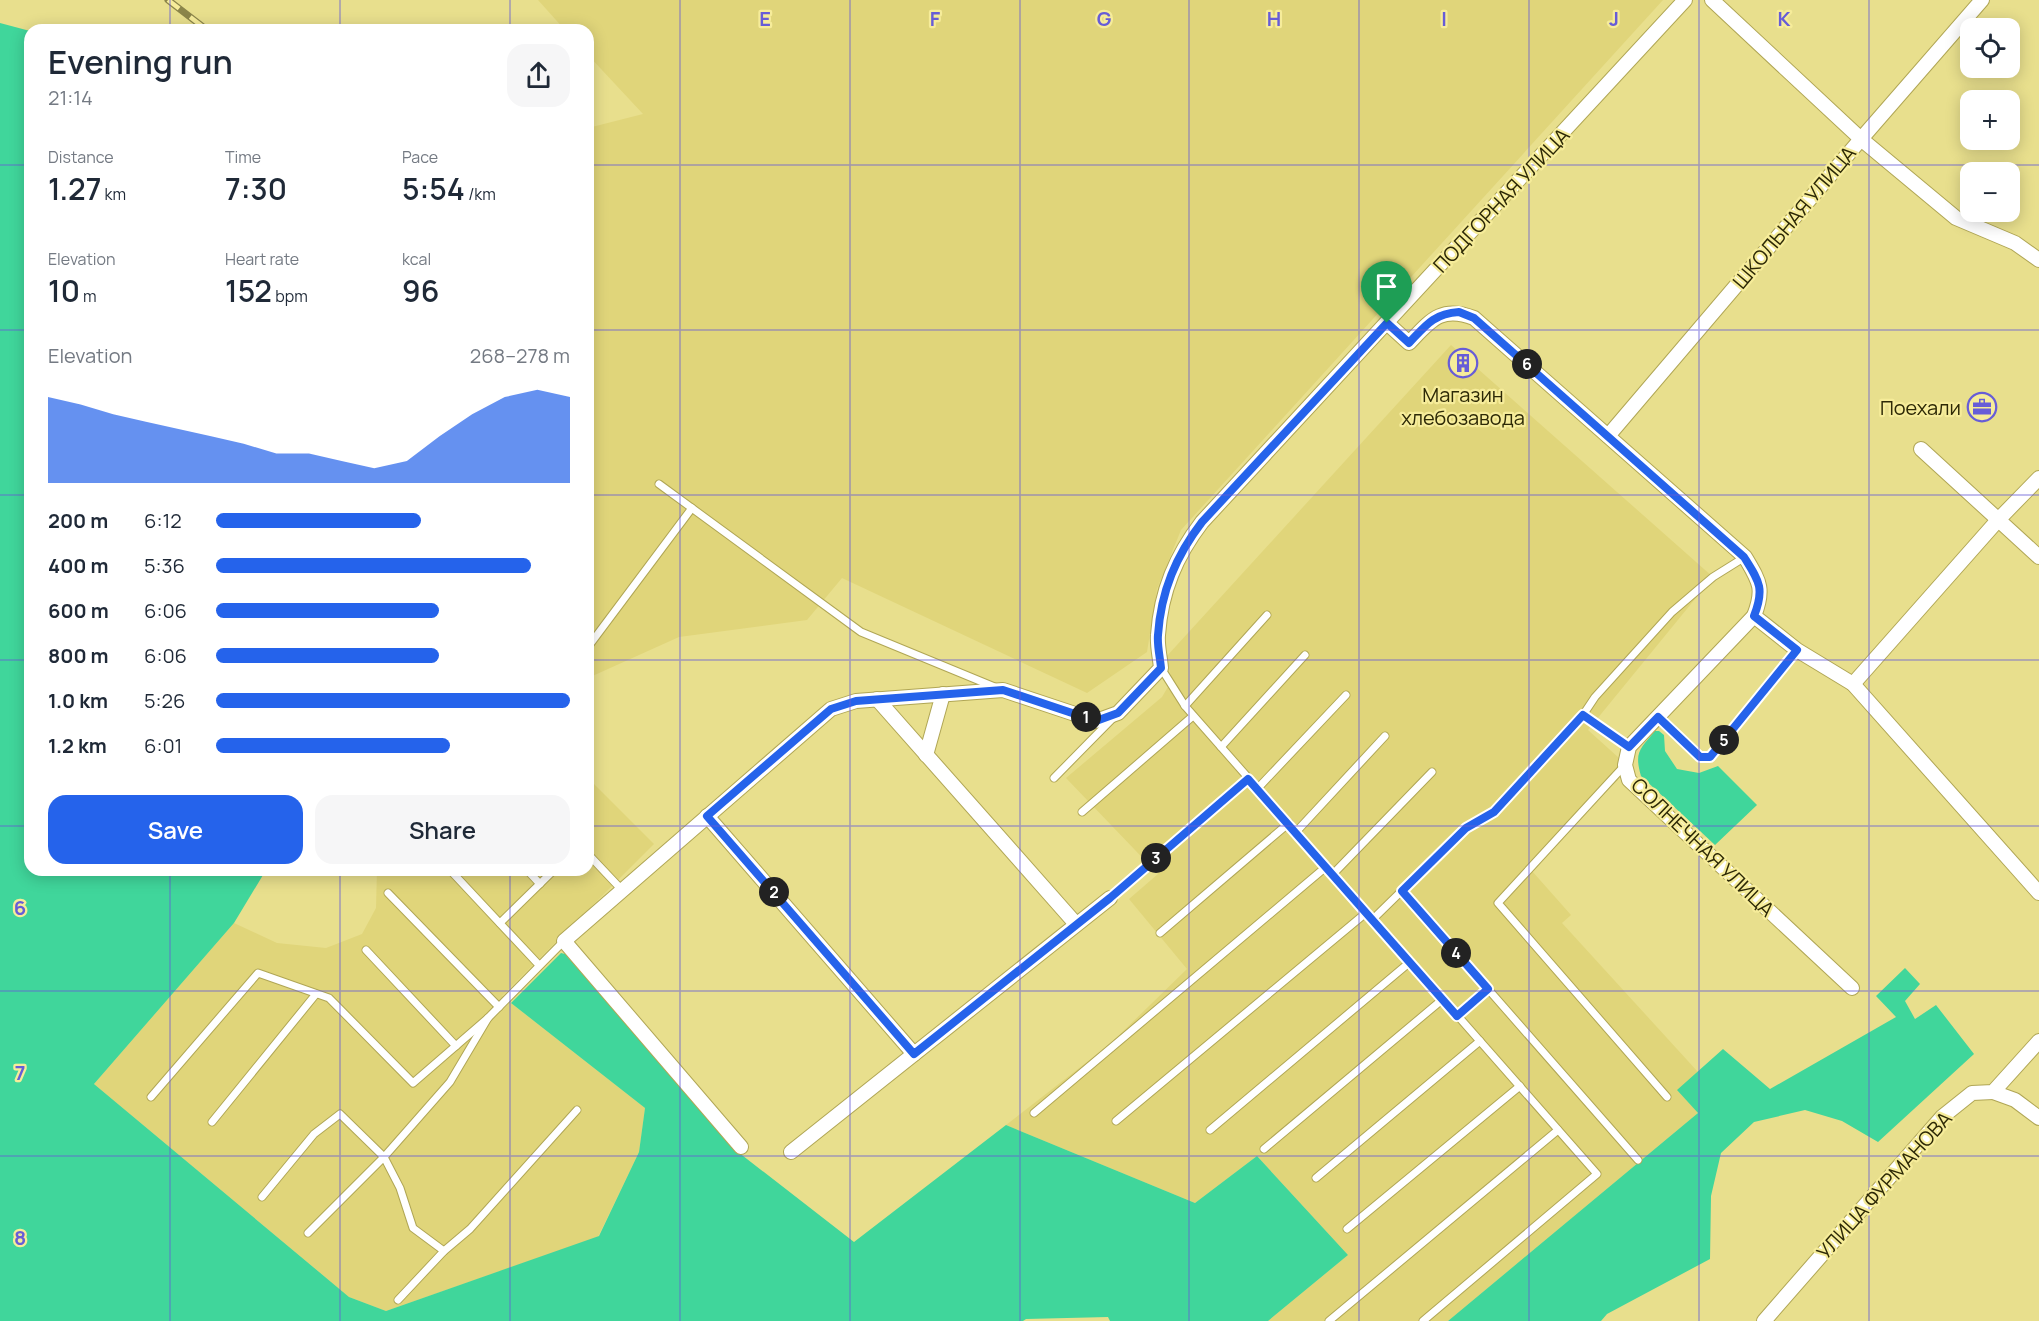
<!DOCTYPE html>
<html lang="en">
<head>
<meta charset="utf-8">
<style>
  body { margin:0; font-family:Manrope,sans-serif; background:#f6f6f7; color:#1f2937; height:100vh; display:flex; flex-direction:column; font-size:22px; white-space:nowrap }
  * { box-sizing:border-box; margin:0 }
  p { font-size:20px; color:#747a83 }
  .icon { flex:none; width:33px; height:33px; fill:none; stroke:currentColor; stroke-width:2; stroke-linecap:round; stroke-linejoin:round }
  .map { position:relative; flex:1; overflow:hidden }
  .side { position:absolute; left:24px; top:24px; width:570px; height:852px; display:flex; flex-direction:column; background:#fff; border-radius:18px; box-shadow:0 3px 15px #0003 }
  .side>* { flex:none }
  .controls { position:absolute; left:1960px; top:18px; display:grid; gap:12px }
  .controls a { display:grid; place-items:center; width:60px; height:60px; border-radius:12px; background:#fff; box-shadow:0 3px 15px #0003; font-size:30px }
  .pin { position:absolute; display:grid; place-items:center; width:51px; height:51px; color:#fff; margin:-62px -26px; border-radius:50% 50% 50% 0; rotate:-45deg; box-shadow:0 0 6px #0007 }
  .pin .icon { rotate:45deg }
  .km { position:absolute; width:30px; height:30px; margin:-15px; border-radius:50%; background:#222; color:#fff; font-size:16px; line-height:30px; text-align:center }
  .round { display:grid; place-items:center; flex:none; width:63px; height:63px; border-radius:18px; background:#f6f6f7 }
  .headline { display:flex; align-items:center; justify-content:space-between; height:102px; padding:0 24px }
  h1 { font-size:33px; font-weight:600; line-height:45px }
  .figures { display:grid; grid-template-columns:repeat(3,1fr); gap:9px; height:102px; padding:6px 24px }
  .figures div { display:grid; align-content:center }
  .figures b { font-size:30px; font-weight:600 }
  .figures small { font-size:16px; font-weight:400 }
  .figures p { font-size:16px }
  .chart { height:168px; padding:12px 24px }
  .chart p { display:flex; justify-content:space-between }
  .chart svg { width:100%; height:108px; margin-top:6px; fill:#2563eb; opacity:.7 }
  .primary-button { display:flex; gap:12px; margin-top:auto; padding:12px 24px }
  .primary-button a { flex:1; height:69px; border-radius:18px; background:#2563eb; color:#fff; font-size:24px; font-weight:600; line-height:69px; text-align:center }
  .primary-button a+a { background:#f6f6f7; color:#1f2937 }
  ul { padding:0 24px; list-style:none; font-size:20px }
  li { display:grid; grid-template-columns:96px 72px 1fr; align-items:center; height:45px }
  li i { height:15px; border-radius:8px; background:#2563eb }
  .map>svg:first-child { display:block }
</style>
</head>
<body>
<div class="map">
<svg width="2039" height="1321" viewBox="0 0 2039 1321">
  <rect width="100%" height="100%" fill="#e8df8d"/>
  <g fill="#e0d57a">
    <path d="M 538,0 L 1663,0 L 1181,530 L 1157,589 L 1147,652 L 1087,693 L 842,578 L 807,620 L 679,637 L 588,678 L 588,128 L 643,114 L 588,55 L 588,30 L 565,30 Z"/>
    <path d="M 1451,345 L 1713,577 L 1588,730 L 1619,758 L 1618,780 L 1587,810 L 1532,871 L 1571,915 L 1562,923 L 1698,1072 L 1678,1090 L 1698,1113 L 1448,1321 L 1268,1321 L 1348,1255 L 1257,1156 L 1195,1203 L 1006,1125 L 1110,1044 L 1187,969 L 1129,899 L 1158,874 L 1066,778 L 1162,697 L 1172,680 L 1166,657 Z"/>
    <path d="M 588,778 L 654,844 L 502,996 L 645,1108 L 639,1152 L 598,1237 L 386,1311 L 349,1297 L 94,1084 L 234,923 L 277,943 L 326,948 L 362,934 L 376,908 L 377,870 L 588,870 Z"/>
  </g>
  <g fill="#40d69b">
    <path d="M 0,23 L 30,31 L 30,870 L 266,870 L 234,923 L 94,1084 L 349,1297 L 386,1311 L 599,1236 L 639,1152 L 645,1108 L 511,1003 L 561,953 L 565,954 L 738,1152 L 854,1242 L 1006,1125 L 1195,1203 L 1257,1156 L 1348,1255 L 1268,1321 L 1110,1321 L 1108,1317 L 1026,1319 L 1023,1321 L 0,1321 Z"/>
    <path d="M 1655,731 L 1659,731 L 1664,735 L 1665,751 L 1677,769 L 1699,773 L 1718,766 L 1757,805 L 1715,845 L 1641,776 C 1634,752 1640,749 1655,731 Z"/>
    <path d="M 1905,968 L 1920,984 L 1905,1001 L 1915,1019 L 1936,1005 L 1974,1054 L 1878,1142 L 1842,1121 L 1805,1110 L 1754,1122 L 1721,1153 L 1711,1196 L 1710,1259 L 1607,1314 L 1601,1321 L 1448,1321 L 1698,1113 L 1677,1090 L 1723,1049 L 1770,1089 L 1896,1017 L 1876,996 Z"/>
  </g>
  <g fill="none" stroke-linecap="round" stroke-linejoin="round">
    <g stroke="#b0a655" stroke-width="9">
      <g id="lane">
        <path d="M 659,484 L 861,632 L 997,688"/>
        <path d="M 588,647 L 692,508"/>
        <path d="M 1161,668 L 1185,706 L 1597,1174 L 1423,1321"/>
        <path d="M 1185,706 L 1267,615"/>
        <path d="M 1583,715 L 1595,697 L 1672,612 L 1713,577 L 1745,557"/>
        <path d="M 1658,717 L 1700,757 L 1710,757 L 1797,650"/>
        <path d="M 1221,747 L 1305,655"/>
        <path d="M 1625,765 L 1498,903 L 1667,1097"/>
        <path d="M 1054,778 L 1112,719"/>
        <path d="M 1258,788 L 1346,695"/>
        <path d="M 1082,812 L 1193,716"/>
        <path d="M 1296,832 L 1385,736"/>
        <path d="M 588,854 L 622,890"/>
        <path d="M 450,870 L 539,965"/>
        <path d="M 527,870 L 540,884"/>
        <path d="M 1333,874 L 1432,772"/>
        <path d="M 1402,891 L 1638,1160"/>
        <path d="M 388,893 L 499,1007"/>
        <path d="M 1110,898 L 1248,779"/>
        <path d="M 1373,919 L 1466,828 L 1494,812 L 1583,715 L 1629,747"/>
        <path d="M 500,923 L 554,870"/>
        <path d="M 1160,933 L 1289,823"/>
        <path d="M 366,950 L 456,1046"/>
        <path d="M 1457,1015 L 1488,989"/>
        <path d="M 151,1097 L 258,973 L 329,998 L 413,1083 L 488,1018"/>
        <path d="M 1034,1113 L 1327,866"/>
        <path d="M 1116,1121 L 1367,912"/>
        <path d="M 212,1122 L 316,994"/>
        <path d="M 1210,1130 L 1410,962"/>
        <path d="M 1264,1149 L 1443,999"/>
        <path d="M 1316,1178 L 1480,1041"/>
        <path d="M 262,1197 L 314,1134 L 340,1114 L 384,1157 L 400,1188 L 413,1228 L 444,1251"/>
        <path d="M 1347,1229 L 1520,1086"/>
        <path d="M 308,1233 L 384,1157 L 450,1082 L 488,1018 L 564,941"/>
        <path d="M 398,1300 L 444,1251 L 470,1229 L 577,1110"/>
        <path d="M 1329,1321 L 1558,1130"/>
      </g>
    </g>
    <g stroke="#b0a655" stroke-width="16">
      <g id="street">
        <path d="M 1712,0 L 1861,139 L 1956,218 L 2015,243 L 2039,260"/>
        <path d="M 1387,323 L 1409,343 C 1430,321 1441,305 1474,318 L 1745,557 C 1759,581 1765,588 1754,616 L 1797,650 L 1853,684 L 2039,893"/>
        <path d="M 1608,436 L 1861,139 L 1982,0"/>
        <path d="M 1921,449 L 2039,557"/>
        <path d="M 1754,616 L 1629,747 L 1625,765 L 1629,780 L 1852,988"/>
        <path d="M 1853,684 L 1998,520 L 2039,478"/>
        <path d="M 877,699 L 1076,924"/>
        <path d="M 926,755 L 943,694"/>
        <path d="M 707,816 L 914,1054"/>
        <path d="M 1993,1092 L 2015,1100 L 2039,1118"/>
        <path d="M 741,1147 L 564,941 L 831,709 L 856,701 L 1003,690 L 1096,721 L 1118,713 L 1161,668 C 1160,657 1157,645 1158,635 C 1161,591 1176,556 1202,522 L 1685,0"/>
        <path d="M 791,1152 L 1110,898"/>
        <path d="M 1764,1321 L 1942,1117 L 1972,1093 L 1993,1092 L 2039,1041"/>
      </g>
    </g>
    <use href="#lane" stroke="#fff" stroke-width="7"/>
    <use href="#street" stroke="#fff" stroke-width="14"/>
    <g stroke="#8b854a" stroke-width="7">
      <path id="rail" d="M 168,0 L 207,30"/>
    </g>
    <use href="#rail" stroke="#f6ec9a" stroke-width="4.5" stroke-dasharray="14" stroke-linecap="butt"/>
  </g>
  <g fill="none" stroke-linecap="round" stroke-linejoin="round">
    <g stroke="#fff" stroke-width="12">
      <path id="route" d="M 1459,312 L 1474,318 L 1744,557 C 1759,581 1765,588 1754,616 L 1797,650 L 1710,757 L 1700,757 L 1658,717 L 1629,747 L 1583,715 L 1494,812 L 1466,828 L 1402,891 L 1488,989 L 1457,1016 L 1248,779 L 1110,898 L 914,1054 L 707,816 L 831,709 L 856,701 L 1003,690 L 1096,721 L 1118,713 L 1161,668 C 1160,657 1157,645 1158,635 C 1161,591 1176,556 1202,522 L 1387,323 L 1409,343 C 1426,325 1433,314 1459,312 Z"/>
    </g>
    <use href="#route" stroke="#2563eb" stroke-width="8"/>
  </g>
  <path fill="none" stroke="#675dd7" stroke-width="1.5" stroke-opacity="0.55" d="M 170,0 L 170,30M 340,0 L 340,30M 510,0 L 510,30M 680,0 L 680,1321M 850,0 L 850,1321M 1020,0 L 1020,1321M 1189,0 L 1189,1321M 1359,0 L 1359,1321M 1529,0 L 1529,1321M 1699,0 L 1699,1321M 1869,0 L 1869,1321M 0,165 L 30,165M 588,165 L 2039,165M 0,330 L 30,330M 588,330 L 2039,330M 0,495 L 30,495M 588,495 L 2039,495M 0,660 L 30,660M 588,660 L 2039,660M 0,826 L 30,826M 588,826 L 2039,826M 170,870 L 170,1321M 340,870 L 340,1321M 510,870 L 510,1321M 0,991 L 2039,991M 0,1156 L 2039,1156"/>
  <defs>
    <g id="building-ring" transform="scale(1.5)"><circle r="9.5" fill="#f6ec9a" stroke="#675dd7" stroke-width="1.5"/><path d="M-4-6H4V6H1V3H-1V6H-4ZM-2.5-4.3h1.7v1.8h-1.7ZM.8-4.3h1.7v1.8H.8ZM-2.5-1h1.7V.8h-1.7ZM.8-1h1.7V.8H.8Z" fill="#675dd7"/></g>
    <g id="office-ring" transform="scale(1.5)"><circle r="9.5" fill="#f6ec9a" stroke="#675dd7" stroke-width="1.5"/><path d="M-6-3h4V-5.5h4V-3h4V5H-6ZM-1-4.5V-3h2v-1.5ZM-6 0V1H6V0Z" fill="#675dd7"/></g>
  </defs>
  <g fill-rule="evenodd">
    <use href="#building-ring" x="1463" y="363"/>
    <use href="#office-ring" x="1982" y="407"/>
  </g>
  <g text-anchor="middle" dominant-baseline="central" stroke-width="4.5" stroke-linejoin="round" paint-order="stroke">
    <g font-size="20" fill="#2d2906" stroke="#f6ec9a">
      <text transform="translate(1501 200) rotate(-47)">ПОДГОРНАЯ УЛИЦА</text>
      <text transform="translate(1794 217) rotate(-50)">ШКОЛЬНАЯ УЛИЦА</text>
      <text transform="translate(1703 847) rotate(44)">СОЛНЕЧНАЯ УЛИЦА</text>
      <text transform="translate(1884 1185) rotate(-48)">УЛИЦА ФУРМАНОВА</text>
    </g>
    <g font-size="20" fill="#2d2906" stroke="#f6ec9a">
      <text x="1463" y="394">Магазин<tspan x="1463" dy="23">хлебозавода</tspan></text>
      <text x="1961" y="407" text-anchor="end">Поехали</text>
    </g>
  </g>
  <g font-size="20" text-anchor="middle" font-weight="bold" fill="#675dd7" stroke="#f6ec9a" stroke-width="4.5" stroke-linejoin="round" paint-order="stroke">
    <text x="765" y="26">E</text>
    <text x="935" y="26">F</text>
    <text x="1104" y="26">G</text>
    <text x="1274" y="26">H</text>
    <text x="1444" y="26">I</text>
    <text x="1614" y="26">J</text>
    <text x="1784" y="26">K</text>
    <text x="20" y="915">6</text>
    <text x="20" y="1080">7</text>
    <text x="20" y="1245">8</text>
  </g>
</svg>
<div class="controls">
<a><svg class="icon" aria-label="locate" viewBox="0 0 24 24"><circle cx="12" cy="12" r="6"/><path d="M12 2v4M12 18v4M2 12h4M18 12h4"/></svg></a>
<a>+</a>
<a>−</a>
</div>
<div class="pin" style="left:1387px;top:323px;background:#1e9e55"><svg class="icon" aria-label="arrive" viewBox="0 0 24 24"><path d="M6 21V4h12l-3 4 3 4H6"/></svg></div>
<b class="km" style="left:1086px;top:717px">1</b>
<b class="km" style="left:774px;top:892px">2</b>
<b class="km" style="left:1156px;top:858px">3</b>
<b class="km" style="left:1456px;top:953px">4</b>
<b class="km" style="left:1724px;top:740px">5</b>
<b class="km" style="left:1527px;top:364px">6</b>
<section class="side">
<div class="headline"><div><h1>Evening run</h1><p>21:14</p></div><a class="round"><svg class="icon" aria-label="share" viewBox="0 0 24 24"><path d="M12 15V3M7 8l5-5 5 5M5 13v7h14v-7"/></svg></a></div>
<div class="figures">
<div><p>Distance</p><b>1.27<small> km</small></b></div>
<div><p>Time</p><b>7:30</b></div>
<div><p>Pace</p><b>5:54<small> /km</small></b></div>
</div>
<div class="figures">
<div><p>Elevation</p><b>10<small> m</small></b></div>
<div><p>Heart rate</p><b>152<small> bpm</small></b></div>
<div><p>kcal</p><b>96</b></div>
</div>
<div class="chart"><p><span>Elevation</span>268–278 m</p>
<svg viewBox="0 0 160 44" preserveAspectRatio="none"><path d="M0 44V9L10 12L20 16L30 19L40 22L50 25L60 28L70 32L80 32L90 35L100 38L110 35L120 25L130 16L140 9L150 6L160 9V44z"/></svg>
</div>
<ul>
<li><b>200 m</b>6:12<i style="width:58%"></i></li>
<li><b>400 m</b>5:36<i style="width:89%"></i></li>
<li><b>600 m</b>6:06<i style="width:63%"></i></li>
<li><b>800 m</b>6:06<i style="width:63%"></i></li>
<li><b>1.0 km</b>5:26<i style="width:100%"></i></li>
<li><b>1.2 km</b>6:01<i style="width:66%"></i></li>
</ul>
<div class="primary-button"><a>Save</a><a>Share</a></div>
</section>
</div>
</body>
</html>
